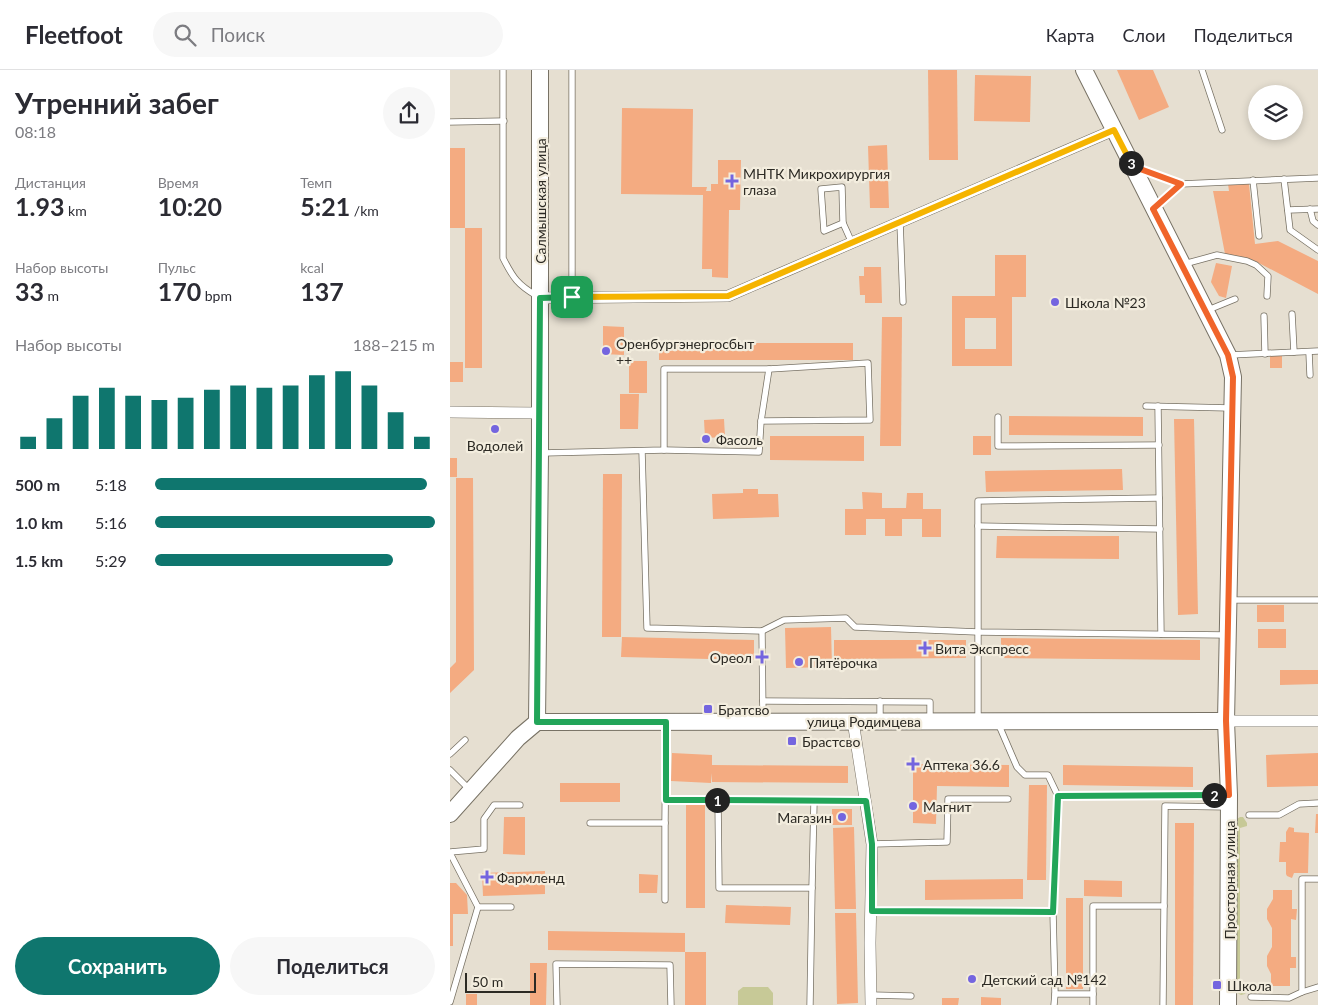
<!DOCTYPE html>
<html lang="ru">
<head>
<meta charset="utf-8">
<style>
  body { margin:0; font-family:Lato,sans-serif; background:#f7f7f7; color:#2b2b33; height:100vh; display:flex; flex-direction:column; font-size:19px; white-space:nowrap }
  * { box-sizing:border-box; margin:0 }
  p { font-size:16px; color:#7c7c81 }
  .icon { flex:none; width:28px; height:28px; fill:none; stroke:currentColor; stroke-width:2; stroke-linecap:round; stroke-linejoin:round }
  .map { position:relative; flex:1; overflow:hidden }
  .details { display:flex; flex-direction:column; background:#fff; width:450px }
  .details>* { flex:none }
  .controls { position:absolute; left:798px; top:15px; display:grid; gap:10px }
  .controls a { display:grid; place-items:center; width:55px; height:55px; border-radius:50%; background:#fff; box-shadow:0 2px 8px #0003; font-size:25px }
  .scale { position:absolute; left:15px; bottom:12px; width:71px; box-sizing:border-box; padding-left:5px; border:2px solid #2c2a24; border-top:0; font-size:14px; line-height:18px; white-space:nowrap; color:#2c2a24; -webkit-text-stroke:4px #f3edde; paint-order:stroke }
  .pin { position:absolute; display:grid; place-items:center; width:42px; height:42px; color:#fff; margin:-21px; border-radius:10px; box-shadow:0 2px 8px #0006 }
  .km { position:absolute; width:25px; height:25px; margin:-12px; border-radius:50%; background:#222; color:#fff; font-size:14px; line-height:25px; text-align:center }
  .round { display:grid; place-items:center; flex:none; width:52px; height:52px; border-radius:26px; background:#f7f7f7 }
  .headline { display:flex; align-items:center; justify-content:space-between; height:85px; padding:0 15px }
  h1 { font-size:28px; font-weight:700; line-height:38px }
  .metrics { display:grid; grid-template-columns:repeat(3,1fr); gap:8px; height:85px; padding:5px 15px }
  .metrics div { display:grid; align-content:center }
  .metrics b { font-size:25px; font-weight:700 }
  .metrics small { font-size:14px; font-weight:400 }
  .metrics p { font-size:14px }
  .chart { height:140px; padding:10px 15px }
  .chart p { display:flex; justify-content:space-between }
  .chart svg { width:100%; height:90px; margin-top:5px; stroke:#0f766e; stroke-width:6 }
  .primary-button { display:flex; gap:10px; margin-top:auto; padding:10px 15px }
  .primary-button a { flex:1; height:58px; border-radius:30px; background:#0f766e; color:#fff; font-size:20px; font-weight:700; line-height:58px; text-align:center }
  .primary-button a+a { background:#f7f7f7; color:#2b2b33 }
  ul { padding:0 15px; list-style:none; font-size:16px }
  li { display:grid; grid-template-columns:80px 60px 1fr; align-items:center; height:38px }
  li i { height:12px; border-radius:6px; background:#0f766e }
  header { display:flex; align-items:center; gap:30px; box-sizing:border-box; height:70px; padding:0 25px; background:#fff; border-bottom:1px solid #e1e1e2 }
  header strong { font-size:24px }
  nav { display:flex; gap:28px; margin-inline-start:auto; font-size:18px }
  .search { width:350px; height:45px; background:#f7f7f7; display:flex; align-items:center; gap:12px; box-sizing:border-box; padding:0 18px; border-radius:28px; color:#7c7c81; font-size:19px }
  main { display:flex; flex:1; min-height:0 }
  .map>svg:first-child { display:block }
</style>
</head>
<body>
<header>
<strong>Fleetfoot</strong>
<div class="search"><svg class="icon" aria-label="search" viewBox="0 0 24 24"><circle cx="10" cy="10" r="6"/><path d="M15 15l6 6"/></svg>Поиск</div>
<nav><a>Карта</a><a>Слои</a><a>Поделиться</a></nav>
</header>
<main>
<section class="details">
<div class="headline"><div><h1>Утренний забег</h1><p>08:18</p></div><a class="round"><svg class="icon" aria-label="share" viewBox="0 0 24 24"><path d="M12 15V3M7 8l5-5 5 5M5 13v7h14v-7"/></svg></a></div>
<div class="metrics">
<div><p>Дистанция</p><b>1.93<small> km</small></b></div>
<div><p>Время</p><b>10:20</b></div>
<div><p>Темп</p><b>5:21<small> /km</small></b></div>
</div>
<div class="metrics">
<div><p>Набор высоты</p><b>33<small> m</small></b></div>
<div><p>Пульс</p><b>170<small> bpm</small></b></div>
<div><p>kcal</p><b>137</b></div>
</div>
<div class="chart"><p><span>Набор высоты</span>188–215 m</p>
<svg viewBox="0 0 160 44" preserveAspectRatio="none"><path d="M5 44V38M15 44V29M25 44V18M35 44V14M45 44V18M55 44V20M65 44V19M75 44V15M85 44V13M95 44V14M105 44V13M115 44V8M125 44V6M135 44V13M145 44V26M155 44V38"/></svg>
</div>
<ul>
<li><b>500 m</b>5:18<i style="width:97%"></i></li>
<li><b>1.0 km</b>5:16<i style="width:100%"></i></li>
<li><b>1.5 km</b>5:29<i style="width:85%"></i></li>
</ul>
<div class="primary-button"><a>Сохранить</a><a>Поделиться</a></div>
</section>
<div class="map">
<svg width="868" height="935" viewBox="0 0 868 935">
  <rect width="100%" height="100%" fill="#e6dfd1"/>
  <g fill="#c7c997">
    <path d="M 790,747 L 793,747 L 797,753 L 797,756 L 790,758 L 790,913 L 798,917 L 795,924 L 791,925 L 787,923 L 787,749 Z"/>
    <path d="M 293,917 L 318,917 L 323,923 L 323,935 L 288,935 L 288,921 Z"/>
  </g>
  <g fill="#f4ab81" fill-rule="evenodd">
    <path d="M 478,0 L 507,0 L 508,90 L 479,90 Z"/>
    <path d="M 667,0 L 703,0 L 719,37 L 689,50 Z"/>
    <path d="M 525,5 L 581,6 L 580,52 L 524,51 Z"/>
    <path d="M 172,38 L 243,39 L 242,117 L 257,117 L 256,121 L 261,121 L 261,114 L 268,114 L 268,90 L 291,90 L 290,140 L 279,140 L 278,208 L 262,207 L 262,199 L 252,199 L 253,125 L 171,124 Z"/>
    <path d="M 437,75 L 439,138 L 420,138 L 418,76 Z"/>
    <rect x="0" y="78" width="15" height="80"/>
    <path d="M 778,114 L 799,114 L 805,174 L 828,171 L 868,191 L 868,224 L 805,191 L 775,184 L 763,121 L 779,121 Z"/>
    <rect x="15" y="158" width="17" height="140"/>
    <path d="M 545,185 L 576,185 L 576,227 L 562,227 L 562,296 L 502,296 L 502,226 L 545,226 ZM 515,248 L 546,248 L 546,279 L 515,279 Z"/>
    <path d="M 766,193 L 782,196 L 776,228 L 769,226 L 761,212 Z"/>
    <path d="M 414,197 L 431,197 L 432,233 L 415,233 L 415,225 L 410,225 L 409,206 L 414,206 Z"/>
    <path d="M 432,247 L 452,247 L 451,376 L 430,376 Z"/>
    <path d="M 153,256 L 174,257 L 174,285 L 153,284 Z"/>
    <rect x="209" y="273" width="194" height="17"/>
    <rect x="820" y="286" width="12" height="12"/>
    <rect x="179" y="291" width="18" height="32"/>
    <rect x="0" y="292" width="13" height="20"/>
    <path d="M 170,324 L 189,324 L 188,359 L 170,359 Z"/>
    <path d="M 559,346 L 693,347 L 693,366 L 559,365 Z"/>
    <path d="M 274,349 L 275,367 L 255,368 L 254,350 Z"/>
    <path d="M 724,349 L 744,349 L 748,544 L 728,545 Z"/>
    <path d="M 320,366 L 414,366 L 414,391 L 320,390 Z"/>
    <rect x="523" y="366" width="18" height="19"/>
    <rect x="0" y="388" width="7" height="19"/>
    <path d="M 672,399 L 673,420 L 536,422 L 535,401 Z"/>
    <path d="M 153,404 L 172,404 L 171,567 L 152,567 Z"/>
    <path d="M 6,408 L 23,408 L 24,600 L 0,623 L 0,598 L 6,592 Z"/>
    <path d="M 293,419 L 308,419 L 308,424 L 328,424 L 329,447 L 263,449 L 262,424 L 293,423 Z"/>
    <path d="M 412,422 L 432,423 L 432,438 L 456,438 L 457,423 L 473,423 L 473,439 L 491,439 L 491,467 L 472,467 L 472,449 L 452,449 L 452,466 L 435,466 L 435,449 L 416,449 L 416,465 L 395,465 L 395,439 L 413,439 Z"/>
    <path d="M 547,466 L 669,466 L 669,489 L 546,488 Z"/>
    <rect x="807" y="535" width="27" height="17"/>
    <path d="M 381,557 L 382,597 L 336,598 L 335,558 Z"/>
    <rect x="808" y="559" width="28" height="19"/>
    <path d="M 172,567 L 304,570 L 304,590 L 171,587 Z"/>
    <path d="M 551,568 L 750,570 L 750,590 L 551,588 Z"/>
    <path d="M 384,570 L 516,570 L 516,588 L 384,589 Z"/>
    <path d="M 830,600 L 868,600 L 868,614 L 830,615 Z"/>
    <path d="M 222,683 L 262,685 L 262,695 L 398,696 L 398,713 L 262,712 L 261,703 L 261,713 L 221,711 Z"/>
    <path d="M 868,683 L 868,716 L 817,717 L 816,685 Z"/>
    <path d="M 463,694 L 559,695 L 559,717 L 487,716 L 486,754 L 463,753 Z"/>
    <path d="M 613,695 L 743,697 L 743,717 L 613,715 Z"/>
    <rect x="110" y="713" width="60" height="19"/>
    <path d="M 579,715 L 597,715 L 596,810 L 577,810 Z"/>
    <rect x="236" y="735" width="19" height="103"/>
    <rect x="382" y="739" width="20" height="16"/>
    <path d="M 866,744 L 868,744 L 868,763 L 865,763 Z"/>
    <path d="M 54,747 L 75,747 L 75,785 L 53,784 Z"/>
    <path d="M 725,753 L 744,753 L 743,935 L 725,935 Z"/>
    <path d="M 404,757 L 406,839 L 385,839 L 383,758 Z"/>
    <path d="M 839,757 L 844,758 L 844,762 L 859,763 L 858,803 L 844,803 L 842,808 L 837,806 L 836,804 L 836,792 L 829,792 L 830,772 L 836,772 L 836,762 Z"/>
    <path d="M 95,801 L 95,824 L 33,826 L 32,803 Z"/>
    <path d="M 189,804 L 208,805 L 207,823 L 189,823 Z"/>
    <path d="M 573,809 L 573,829 L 475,830 L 475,810 Z"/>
    <path d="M 634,810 L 672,811 L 672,827 L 634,826 Z"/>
    <path d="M 0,813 L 6,813 L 17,825 L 18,844 L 3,844 L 3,876 L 0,876 Z"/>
    <path d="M 823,820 L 842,820 L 842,839 L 847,839 L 846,850 L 841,849 L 841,887 L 846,887 L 846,898 L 840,898 L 840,916 L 821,916 L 821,904 L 817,896 L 817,886 L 822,877 L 822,858 L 817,849 L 817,839 L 823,829 Z"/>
    <rect x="616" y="828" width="17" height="91"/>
    <path d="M 276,835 L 341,837 L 340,855 L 275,853 Z"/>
    <path d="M 385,843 L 406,843 L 408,933 L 387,934 Z"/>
    <path d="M 98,861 L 235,863 L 235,882 L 98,880 Z"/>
    <rect x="235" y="882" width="21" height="53"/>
    <path d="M 80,893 L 97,893 L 96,935 L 80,935 Z"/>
    <rect x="16" y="924" width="11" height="11"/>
    <path d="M 531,927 L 551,928 L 551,935 L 531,935 Z"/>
    <path d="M 492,928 L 509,928 L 508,935 L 492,935 Z"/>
  </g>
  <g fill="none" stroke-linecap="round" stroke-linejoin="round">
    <g stroke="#787265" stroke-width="7">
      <g id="lane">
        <path d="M 53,0 L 53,188 C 63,208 68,215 87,226"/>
        <path d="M 122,0 L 122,227"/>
        <path d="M 752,0 L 772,60"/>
        <path d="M 0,52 L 54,51"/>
        <path d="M 688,98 L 731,114 L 868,108"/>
        <path d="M 834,109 L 840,160 L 868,180"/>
        <path d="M 803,110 L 809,166"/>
        <path d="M 392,117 L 393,153 L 374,161 L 371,119 Z"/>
        <path d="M 705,137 L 731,114"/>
        <path d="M 860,139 L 863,151 L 868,155"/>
        <path d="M 838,140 L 868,139"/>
        <path d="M 450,152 L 453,232"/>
        <path d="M 393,153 L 402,173"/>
        <path d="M 734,194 L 767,185 L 797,191 L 806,195 L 818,206 L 817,226"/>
        <path d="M 758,240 L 785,229"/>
        <path d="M 842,244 L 844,282"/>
        <path d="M 814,246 L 815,284"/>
        <path d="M 859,282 L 860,305"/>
        <path d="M 780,285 L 868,281"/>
        <path d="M 696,336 L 780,338"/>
        <path d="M 708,336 L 711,564"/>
        <path d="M 548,347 L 548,376 L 709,375"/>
        <path d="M 214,380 L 309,382 L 311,351 L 319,299"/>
        <path d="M 192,381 L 197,558 L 312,561 L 334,550 L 396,548 L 405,557 L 528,562 L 776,565"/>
        <path d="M 92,383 L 214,380 L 214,299 L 319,299 L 418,293 L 420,350 L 311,351"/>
        <path d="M 528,456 L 710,459"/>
        <path d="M 781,530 L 868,530"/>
        <path d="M 312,561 L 313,651"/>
        <path d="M 313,631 L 480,632 L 480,649"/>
        <path d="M 430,631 L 430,649"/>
        <path d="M 528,649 L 528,431 L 709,428"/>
        <path d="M 548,653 L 567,697 L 575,705 L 598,705 L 608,726"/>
        <path d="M 0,684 L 15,670"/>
        <path d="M 0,700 L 20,720"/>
        <path d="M 216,730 L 415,731"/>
        <path d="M 268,730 L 269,818 L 362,818 L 364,732"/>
        <path d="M 799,745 L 829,745 L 849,734 L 868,733"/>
        <path d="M 140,753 L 215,753 L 216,652"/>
        <path d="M 422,774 L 497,772 L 498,729 L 558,729"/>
        <path d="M 0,782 L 34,779 L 34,749 L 44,735 L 70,735"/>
        <path d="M 0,783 L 28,837 L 0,932"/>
        <path d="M 215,830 L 215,753"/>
        <path d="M 28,837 L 61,837"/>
        <path d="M 422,841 L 603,842 L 608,726 L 778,725"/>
        <path d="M 603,842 L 605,924 L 643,924"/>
        <path d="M 852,922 L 868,917"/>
        <path d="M 421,925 L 461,926"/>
        <path d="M 801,927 L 839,928 L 852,922 L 852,809 L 868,809"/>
        <path d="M 107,935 L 106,894 L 220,895 L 221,935"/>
        <path d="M 360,935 L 362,818"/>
        <path d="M 604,935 L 605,924"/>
        <path d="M 643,935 L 643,836 L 714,836"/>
        <path d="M 713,935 L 715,736 L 778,737"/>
      </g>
    </g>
    <g stroke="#787265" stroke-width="12">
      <g id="street">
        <path d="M 91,228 L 278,226 L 664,60"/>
        <path d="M 0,342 L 90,343"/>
        <path d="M 403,651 L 422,774 L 420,873 L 421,935"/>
        <path d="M 776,651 L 868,651"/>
      </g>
    </g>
    <g stroke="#787265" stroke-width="18">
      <g id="secondary">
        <path d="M 634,0 L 778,285 L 783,307 L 776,651 L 779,725 L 778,935"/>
        <path d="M 87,652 L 90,384 L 90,0"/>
        <path d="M 0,744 L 68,668 L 87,652 L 776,651"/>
      </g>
    </g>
    <use href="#lane" stroke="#fff" stroke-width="5.5"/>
    <use href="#street" stroke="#fff" stroke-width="11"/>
    <use href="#secondary" stroke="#fff" stroke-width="16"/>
  </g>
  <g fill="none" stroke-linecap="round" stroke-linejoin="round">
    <g stroke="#fff" stroke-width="10">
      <path id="split-1" d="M 122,227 L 90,228 L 87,652 L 216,652 L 216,730 L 267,730"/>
    </g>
    <g stroke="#fff" stroke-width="10">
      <path id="split-2" d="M 267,730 L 416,731 L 422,774 L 422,841 L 603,842 L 608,726 L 764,725"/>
    </g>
    <g stroke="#fff" stroke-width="10">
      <path id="split-3" d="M 681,93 L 682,96 L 731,114 L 703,139 L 778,285 L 783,307 L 776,651 L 779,725 L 764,725"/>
    </g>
    <g stroke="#fff" stroke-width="10">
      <path id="split-4" d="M 122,227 L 278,226 L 664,60 L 681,93"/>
    </g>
    <use href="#split-1" stroke="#22a559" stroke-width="6"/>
    <use href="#split-2" stroke="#22a559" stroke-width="6"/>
    <use href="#split-3" stroke="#f0652b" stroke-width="6"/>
    <use href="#split-4" stroke="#f5b400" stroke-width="6"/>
  </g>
  <g fill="#7465df" stroke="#f3edde" stroke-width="2">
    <path d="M279.5 103.5h5v5h5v5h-5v5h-5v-5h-5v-5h5z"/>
    <circle cx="605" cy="232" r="5"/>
    <circle cx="156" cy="281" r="5"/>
    <circle cx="45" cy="359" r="5"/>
    <circle cx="256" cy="369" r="5"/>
    <path d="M472.5 570.5h5v5h5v5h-5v5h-5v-5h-5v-5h5z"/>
    <path d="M309.5 579.5h5v5h5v5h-5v5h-5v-5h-5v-5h5z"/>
    <circle cx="349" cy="592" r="5"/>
    <rect x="253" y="634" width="10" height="10" rx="2.5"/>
    <rect x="337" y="666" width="10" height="10" rx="2.5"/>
    <path d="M460.5 686.5h5v5h5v5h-5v5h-5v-5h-5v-5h5z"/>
    <circle cx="463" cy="736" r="5"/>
    <circle cx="392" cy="747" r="5"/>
    <path d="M34.5 799.5h5v5h5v5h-5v5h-5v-5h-5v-5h5z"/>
    <circle cx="522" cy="909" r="5"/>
    <rect x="762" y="910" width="10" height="10" rx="2.5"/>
  </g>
  <g text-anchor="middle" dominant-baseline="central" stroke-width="4.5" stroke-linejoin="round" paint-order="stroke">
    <g font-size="14" fill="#2c2a24" stroke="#f3edde" text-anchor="start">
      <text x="293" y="103">МНТК Микрохирургия<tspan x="293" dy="16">глаза</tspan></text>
      <text x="615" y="232">Школа №23</text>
      <text x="166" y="273">Оренбургэнергосбыт<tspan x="166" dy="16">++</tspan></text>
      <text x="266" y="369">Фасоль</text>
      <text x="45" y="375" text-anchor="middle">Водолей</text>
      <text x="485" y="578">Вита Экспресс</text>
      <text x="302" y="587" text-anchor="end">Ореол</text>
      <text x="359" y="592">Пятёрочка</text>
      <text x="268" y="639">Братсво</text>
      <text x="352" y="671">Брастсво</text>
      <text x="473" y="694">Аптека 36.6</text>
      <text x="473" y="736">Магнит</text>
      <text x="382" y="747" text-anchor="end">Магазин</text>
      <text x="47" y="807">Фармленд</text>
      <text x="532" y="909">Детский сад №142</text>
      <text x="777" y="915">Школа</text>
    </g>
    <g font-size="14" fill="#2c2a24" stroke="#f3edde">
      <text transform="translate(90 131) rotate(-90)">Салмышская улица</text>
      <text x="414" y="651">улица Родимцева</text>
      <text transform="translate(779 810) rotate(-90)">Просторная улица</text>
    </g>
  </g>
</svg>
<div class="controls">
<a><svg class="icon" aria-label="layers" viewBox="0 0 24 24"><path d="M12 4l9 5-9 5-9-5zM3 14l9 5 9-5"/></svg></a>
</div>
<div class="scale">50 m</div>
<div class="pin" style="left:122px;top:227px;background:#1e9e55"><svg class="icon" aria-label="arrive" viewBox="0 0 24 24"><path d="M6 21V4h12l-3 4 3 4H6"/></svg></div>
<b class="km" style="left:267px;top:730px">1</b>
<b class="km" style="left:764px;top:725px">2</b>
<b class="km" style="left:681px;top:93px">3</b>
</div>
</main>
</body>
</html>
